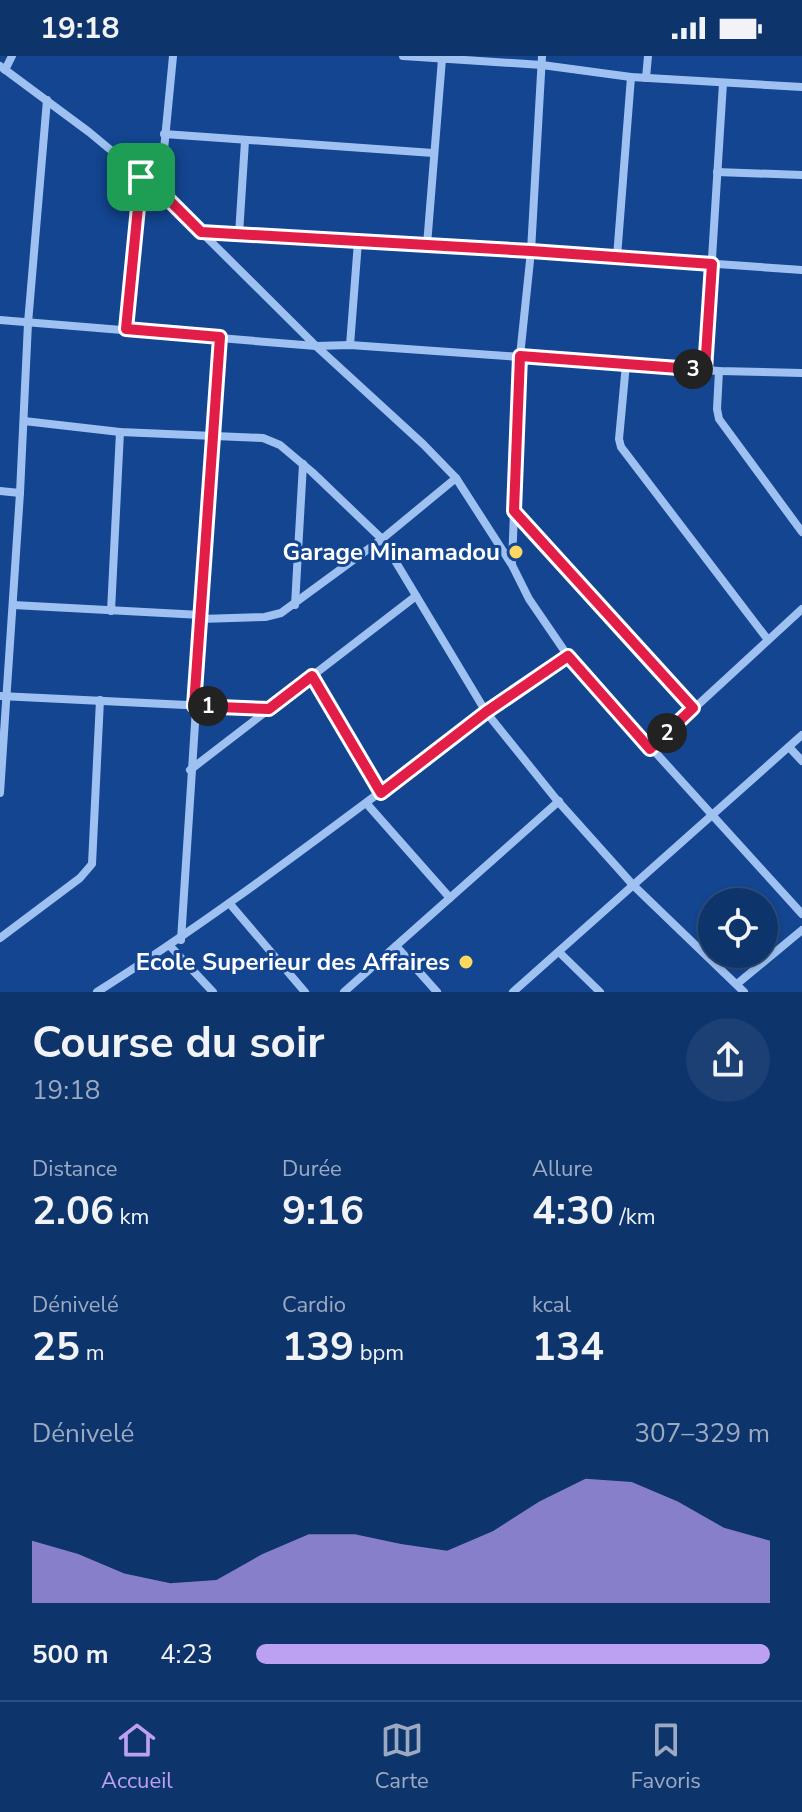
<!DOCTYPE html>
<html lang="fr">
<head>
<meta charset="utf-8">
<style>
  body { margin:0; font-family:"Nunito Sans",sans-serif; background:#1c3f74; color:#f1f3f6; height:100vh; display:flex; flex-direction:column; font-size:30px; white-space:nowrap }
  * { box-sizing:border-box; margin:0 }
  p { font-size:26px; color:#9baac2 }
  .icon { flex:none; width:44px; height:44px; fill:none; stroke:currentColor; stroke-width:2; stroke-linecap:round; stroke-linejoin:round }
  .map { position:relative; height:936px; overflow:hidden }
  .sheet { display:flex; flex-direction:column; background:#0e346c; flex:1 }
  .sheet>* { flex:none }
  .tools { position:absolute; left:698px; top:832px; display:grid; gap:16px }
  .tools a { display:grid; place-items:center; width:80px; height:80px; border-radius:50%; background:#0e346c; box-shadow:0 2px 6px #0004,0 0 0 2px #2e4f7f; font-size:40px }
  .pin { position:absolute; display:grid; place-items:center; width:68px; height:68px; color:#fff; margin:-34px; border-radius:16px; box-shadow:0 4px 12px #0006 }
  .km { position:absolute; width:40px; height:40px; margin:-20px; border-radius:50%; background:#222; color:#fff; font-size:22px; line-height:40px; text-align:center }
  .round { display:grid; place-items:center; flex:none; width:84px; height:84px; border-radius:42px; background:#1c3f74 }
  .head { display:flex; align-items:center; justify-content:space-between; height:136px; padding:0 32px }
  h1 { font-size:44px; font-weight:700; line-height:60px }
  .figures { display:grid; grid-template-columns:repeat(3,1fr); gap:12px; height:136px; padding:8px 32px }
  .figures div { display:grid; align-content:center }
  .figures b { font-size:40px; font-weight:700 }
  .figures small { font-size:22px; font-weight:400 }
  .figures p { font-size:22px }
  .chart { height:224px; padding:16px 32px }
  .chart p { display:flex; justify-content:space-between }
  .chart svg { width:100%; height:144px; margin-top:8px; fill:#bca0f2; opacity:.7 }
  ul { padding:0 32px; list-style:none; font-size:26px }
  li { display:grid; grid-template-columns:128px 96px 1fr; align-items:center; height:60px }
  li i { height:20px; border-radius:10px; background:#bca0f2 }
  .status { display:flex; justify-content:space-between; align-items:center; height:56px; padding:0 40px; background:#0e346c; direction:ltr }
  .status svg { height:22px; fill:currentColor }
  .menu { display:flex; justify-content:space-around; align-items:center; height:112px; border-top:2px solid #2e4f7f; background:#0e346c; font-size:22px; color:#9baac2 }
  .menu a { display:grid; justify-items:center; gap:4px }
  .menu .current { color:#bca0f2 }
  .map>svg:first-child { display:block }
</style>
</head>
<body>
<div class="status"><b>19:18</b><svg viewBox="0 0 49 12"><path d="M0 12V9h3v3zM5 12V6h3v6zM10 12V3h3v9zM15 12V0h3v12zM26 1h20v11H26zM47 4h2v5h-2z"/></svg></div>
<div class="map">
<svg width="802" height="936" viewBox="0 0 802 936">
  <rect width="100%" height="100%" fill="#134590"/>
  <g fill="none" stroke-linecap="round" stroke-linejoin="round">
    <g stroke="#9fc1f1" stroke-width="8">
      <path d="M 403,0 L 542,9 L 631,21 L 802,31"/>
      <path d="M 0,10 L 89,76 L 160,135 L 316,290 L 423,388 L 456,422 L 512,509 L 529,543 L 568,600 L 802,858"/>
      <path d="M 5,14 L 12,0"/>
      <path d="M 646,22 L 648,0"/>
      <path d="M 164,78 L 433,97"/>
      <path d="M 717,116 L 802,119"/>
      <path d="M 160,135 L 173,0"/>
      <path d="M 202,176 L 531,195 L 802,214"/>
      <path d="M 239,178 L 245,85"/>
      <path d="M 427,189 L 442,3"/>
      <path d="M 617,201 L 631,21"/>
      <path d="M 0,264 L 316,290 L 350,289 L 719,315 L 802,317"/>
      <path d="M 126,273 L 141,121"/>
      <path d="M 350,289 L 358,186"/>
      <path d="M 626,308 L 619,383 L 621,391 L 768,584"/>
      <path d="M 705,314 L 723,27"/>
      <path d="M 719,315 L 717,353 L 719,363 L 802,476"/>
      <path d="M 24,365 L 120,376 L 263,382 L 280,389 L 312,416 L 382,483 L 486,656 L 556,743 L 633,829 L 744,936"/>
      <path d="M 0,435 L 20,437"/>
      <path d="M 514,455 L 693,652"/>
      <path d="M 512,508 L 520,300 L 531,195 L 542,0"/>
      <path d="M 13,549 L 201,559"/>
      <path d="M 295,549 L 303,408"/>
      <path d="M 111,555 L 120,376"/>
      <path d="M 200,563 L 265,561 L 281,557 L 382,483 L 456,422"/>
      <path d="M 312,620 L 381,737"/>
      <path d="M 0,640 L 269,653"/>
      <path d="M 789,691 L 802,705"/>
      <path d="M 650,693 L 802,553"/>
      <path d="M 190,714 L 416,540"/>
      <path d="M 0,737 L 20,437 L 28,267 L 47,44"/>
      <path d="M 367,748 L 450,842"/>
      <path d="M 230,848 L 305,936"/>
      <path d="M 0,882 L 80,822 L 92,808 L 100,644"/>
      <path d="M 181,884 L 220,281"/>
      <path d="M 170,890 L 213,936"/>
      <path d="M 396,890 L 437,936"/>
      <path d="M 559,896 L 600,936"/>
      <path d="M 737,928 L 802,874"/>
      <path d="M 97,936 C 261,833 409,709 568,600"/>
      <path d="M 344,936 L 559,745"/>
      <path d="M 513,936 L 802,679"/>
    </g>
  </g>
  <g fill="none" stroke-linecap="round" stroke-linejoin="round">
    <g stroke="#fff" stroke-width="16">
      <path id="route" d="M 141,121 L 160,135 L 201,176 L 531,195 L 712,208 L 705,314 L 520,300 L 514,455 L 693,652 L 650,693 L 568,600 L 486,656 L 381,737 L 312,620 L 269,653 L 194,650 L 220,281 L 126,273 Z"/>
    </g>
    <use href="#route" stroke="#e11d48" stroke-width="10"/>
  </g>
  <g fill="#ffd85f" stroke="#134590" stroke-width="3">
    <circle cx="516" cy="496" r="8"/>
    <circle cx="466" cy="906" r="8"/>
  </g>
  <g text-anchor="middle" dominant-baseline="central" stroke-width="6" stroke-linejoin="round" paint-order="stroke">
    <g font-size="24" font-weight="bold" fill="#fff" stroke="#134590" text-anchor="end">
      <text x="500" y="496">Garage Minamadou</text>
      <text x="450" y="906">Ecole Superieur des Affaires</text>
    </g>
  </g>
</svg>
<div class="tools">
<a><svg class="icon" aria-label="locate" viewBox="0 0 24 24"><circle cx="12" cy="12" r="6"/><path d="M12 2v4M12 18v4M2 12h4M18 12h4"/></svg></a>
</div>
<div class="pin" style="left:141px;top:121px;background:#1e9e55"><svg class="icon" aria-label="arrive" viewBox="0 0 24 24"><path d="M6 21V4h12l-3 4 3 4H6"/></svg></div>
<b class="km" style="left:208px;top:650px">1</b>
<b class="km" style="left:667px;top:677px">2</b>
<b class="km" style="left:693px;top:313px">3</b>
</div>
<section class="sheet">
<div class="head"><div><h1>Course du soir</h1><p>19:18</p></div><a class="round"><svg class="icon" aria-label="share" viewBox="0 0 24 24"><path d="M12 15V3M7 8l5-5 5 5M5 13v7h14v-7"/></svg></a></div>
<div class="figures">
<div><p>Distance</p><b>2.06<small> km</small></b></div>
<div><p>Durée</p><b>9:16</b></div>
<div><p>Allure</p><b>4:30<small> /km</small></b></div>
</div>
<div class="figures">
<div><p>Dénivelé</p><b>25<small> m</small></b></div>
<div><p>Cardio</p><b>139<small> bpm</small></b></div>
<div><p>kcal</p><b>134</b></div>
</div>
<div class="chart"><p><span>Dénivelé</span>307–329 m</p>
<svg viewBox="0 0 160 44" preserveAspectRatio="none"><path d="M0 44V25L10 29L20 35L30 38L40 37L50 29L60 23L70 23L80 26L90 28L100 22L110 13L120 6L130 7L140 13L150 21L160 25V44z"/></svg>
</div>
<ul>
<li><b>500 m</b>4:23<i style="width:100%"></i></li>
</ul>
</section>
<nav class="menu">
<a class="current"><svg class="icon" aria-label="home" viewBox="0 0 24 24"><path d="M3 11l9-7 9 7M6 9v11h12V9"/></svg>Accueil</a>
<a><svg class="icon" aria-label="map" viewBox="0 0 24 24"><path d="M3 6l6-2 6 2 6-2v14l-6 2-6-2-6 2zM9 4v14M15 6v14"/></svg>Carte</a>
<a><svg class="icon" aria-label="saved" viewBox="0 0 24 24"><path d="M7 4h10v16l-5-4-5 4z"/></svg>Favoris</a>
</nav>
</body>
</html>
